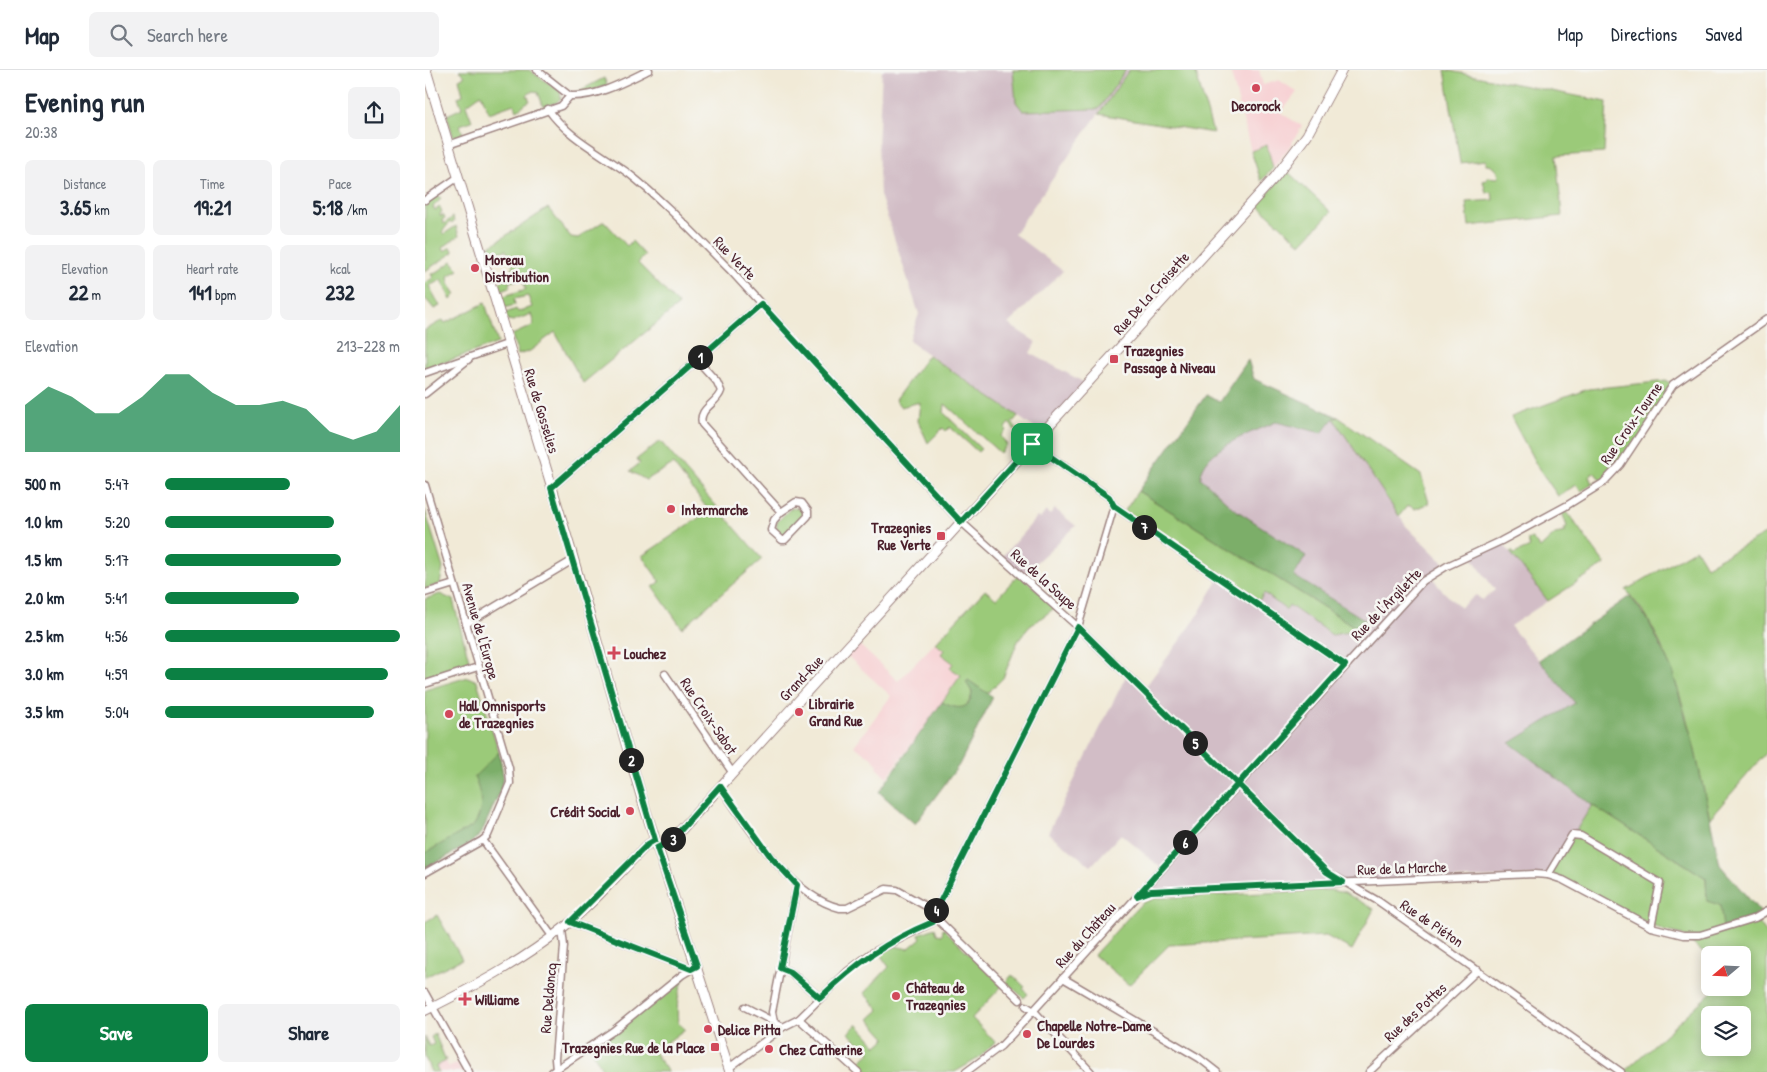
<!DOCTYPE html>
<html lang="en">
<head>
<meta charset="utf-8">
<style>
  body { margin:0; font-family:"Patrick Hand",sans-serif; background:#f2f2f3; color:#1f2937; height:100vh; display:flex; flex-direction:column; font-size:19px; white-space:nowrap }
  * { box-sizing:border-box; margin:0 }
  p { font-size:16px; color:#747a83 }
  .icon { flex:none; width:28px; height:28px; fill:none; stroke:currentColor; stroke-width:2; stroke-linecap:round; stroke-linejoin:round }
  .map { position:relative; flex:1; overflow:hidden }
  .panel { display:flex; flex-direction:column; background:#fff; width:425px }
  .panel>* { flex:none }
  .needle { width:32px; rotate:251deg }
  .controls { position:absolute; left:1276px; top:876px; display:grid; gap:10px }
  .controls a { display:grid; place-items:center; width:50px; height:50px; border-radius:8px; background:#fff; box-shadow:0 2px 12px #0003; font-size:25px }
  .pin { position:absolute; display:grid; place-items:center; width:42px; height:42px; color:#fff; margin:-21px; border-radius:10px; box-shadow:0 2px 8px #0006 }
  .km { position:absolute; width:25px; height:25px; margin:-12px; border-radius:50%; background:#222; color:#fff; font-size:14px; line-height:25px; text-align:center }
  .round { display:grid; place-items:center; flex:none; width:52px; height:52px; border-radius:8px; background:#f2f2f3 }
  .summary { display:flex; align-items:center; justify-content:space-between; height:85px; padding:0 25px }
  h1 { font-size:28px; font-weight:700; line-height:38px }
  .figures { display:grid; grid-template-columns:repeat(3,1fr); gap:8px; height:85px; padding:5px 25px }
  .figures div { display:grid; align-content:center; border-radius:8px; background:#f2f2f3; text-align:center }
  .figures b { font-size:21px; font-weight:700 }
  .figures small { font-size:14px; font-weight:400 }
  .figures p { font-size:14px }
  .chart { height:140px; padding:10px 25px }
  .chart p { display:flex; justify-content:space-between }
  .chart svg { width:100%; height:90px; margin-top:5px; fill:#0b8043; opacity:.7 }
  .action { display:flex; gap:10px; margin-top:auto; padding:10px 25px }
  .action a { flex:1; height:58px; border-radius:8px; background:#0b8043; color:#fff; font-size:20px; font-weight:700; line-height:58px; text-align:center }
  .action a+a { background:#f2f2f3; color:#1f2937 }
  ul { padding:0 25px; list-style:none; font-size:16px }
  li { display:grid; grid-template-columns:80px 60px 1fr; align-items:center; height:38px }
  li i { height:12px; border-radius:6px; background:#0b8043 }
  header { display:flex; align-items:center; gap:30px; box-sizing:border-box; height:70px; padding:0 25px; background:#fff; border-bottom:1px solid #e0e1e3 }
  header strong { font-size:24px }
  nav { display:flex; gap:28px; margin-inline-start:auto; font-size:18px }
  .search { width:350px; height:45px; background:#f2f2f3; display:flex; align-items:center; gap:12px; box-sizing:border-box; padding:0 18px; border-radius:8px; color:#747a83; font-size:19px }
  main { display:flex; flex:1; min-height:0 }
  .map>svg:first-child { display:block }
</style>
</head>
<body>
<header>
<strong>Map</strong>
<div class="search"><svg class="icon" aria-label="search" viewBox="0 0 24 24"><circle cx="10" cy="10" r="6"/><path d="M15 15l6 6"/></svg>Search here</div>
<nav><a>Map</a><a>Directions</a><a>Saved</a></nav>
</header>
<main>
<section class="panel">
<div class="summary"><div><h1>Evening run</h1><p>20:38</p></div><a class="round"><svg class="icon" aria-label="share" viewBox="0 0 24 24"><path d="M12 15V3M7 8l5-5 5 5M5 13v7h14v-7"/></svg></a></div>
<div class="figures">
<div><p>Distance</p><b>3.65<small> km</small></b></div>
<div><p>Time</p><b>19:21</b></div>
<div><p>Pace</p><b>5:18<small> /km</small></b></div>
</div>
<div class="figures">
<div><p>Elevation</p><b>22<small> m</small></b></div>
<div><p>Heart rate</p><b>141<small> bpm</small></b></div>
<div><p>kcal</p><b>232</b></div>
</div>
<div class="chart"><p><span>Elevation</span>213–228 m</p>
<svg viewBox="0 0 160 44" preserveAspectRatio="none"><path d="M0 44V21L10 12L20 17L30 25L40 25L50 17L60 6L70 6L80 15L90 21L100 21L110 19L120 23L130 34L140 38L150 34L160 21V44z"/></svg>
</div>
<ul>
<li><b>500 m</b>5:47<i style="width:53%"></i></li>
<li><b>1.0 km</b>5:20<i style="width:72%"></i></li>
<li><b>1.5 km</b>5:17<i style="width:75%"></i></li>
<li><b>2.0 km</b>5:41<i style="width:57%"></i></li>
<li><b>2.5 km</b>4:56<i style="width:100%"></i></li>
<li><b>3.0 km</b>4:59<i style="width:95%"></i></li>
<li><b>3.5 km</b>5:04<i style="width:89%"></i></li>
</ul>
<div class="action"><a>Save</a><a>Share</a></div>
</section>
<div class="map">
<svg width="1342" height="1002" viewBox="0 0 1342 1002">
  <rect width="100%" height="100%" fill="#f6f6f2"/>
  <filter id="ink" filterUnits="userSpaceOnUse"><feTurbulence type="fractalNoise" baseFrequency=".02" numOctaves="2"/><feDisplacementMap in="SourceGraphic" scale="10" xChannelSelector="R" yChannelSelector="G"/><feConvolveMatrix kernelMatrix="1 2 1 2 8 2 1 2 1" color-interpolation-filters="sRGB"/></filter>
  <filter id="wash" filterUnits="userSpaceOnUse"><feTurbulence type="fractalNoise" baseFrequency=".0096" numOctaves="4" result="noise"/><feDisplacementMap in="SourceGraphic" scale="20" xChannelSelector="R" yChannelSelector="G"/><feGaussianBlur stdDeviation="1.12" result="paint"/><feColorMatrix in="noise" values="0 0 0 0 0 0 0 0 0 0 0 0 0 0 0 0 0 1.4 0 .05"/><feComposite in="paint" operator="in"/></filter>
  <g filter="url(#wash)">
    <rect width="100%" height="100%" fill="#f1ead7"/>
    <g fill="#f7cfd2">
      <path d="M 805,0 L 834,0 L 838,15 L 854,10 L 872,22 L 856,43 L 877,56 L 863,79 L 848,98 L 842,76 L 826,81 Z"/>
      <path d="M 429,570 L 473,611 L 510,573 L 519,580 L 516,584 L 529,593 L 537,605 L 462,707 L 451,698 L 453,695 L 448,689 L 429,676 L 466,626 L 418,582 Z"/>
      <path d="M 20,990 L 24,997 L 32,993 L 37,1002 L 12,1002 L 9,996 Z"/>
    </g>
    <g fill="#d2bdc6">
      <path d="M 457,0 L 704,0 L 589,164 L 638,201 L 583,254 L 611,272 L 605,283 L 662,314 L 618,364 L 484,271 L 494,244 L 455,125 L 453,76 Z"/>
      <path d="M 781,325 L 794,332 L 909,349 L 981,456 L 1022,496 L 1006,505 L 1014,517 L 1035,538 L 1051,525 L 1057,530 L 1070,520 L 1045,485 L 1076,471 L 1123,531 L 1085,556 L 1150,633 L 1085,673 L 1167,735 L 1123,805 L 726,821 L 712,826 L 736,798 L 696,764 L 666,796 L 623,763 L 702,604 L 718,620 L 770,550 L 793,510 L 699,442 Z"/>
      <path d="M 630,439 L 651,456 L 596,506 L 576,488 L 612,447 L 615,449 L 621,441 L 625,445 Z"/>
    </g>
    <g fill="#9bca79" stroke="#727452" fill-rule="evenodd">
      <path d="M 34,0 L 104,0 L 135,21 L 136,28 L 131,33 L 118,36 L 113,22 L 108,21 L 102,25 L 105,31 C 99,33 97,38 92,40 L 89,34 L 64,43 L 56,24 L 41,35 L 47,51 L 35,55 L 39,67 L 29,69 L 22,45 L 37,38 L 33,27 L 38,25 L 34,9 L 40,6 Z"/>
      <path d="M 588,0 L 701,0 L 674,39 L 598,41 L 591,32 Z"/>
      <path d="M 704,0 L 770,0 L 788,63 L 674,44 Z"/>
      <path d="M 1020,0 L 1182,32 L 1179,83 L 1131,86 L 1137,146 L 1044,156 L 1041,132 L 1068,130 L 1067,122 L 1061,123 L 1058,111 L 1062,110 L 1062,107 L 1074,108 C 1073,99 1070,97 1061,94 L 1061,90 L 1035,93 Z"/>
      <path d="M 179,8 L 182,15 L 162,22 L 152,22 Z"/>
      <path d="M 842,75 L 848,98 L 836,111 L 826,81 Z"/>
      <path d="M 862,101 L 906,142 L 876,174 L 833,135 Z"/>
      <path d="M 12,126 L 16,129 L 8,137 L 10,140 L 15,137 L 17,142 L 15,144 L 16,147 L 18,144 L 20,148 L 17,150 L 19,154 L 28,147 L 29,152 L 27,154 L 25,152 L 17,162 L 19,164 L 31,156 L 34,166 L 17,178 L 19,181 L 26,177 L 29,182 L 0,201 L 0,134 Z"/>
      <path d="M 123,138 L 146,167 L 153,168 L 179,151 L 202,176 L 207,171 L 220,185 L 213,193 L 254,235 L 158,313 L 130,262 L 105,281 L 93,285 L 87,265 L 109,255 L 106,244 L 88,251 L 83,250 L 81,243 L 91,239 L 93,242 L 107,237 L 103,226 L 89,229 L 90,235 L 79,238 L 76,227 L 101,219 L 97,209 L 84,212 L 85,217 L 74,221 L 72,214 L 89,204 L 86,199 L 88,195 L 81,180 L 64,185 L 62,178 Z"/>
      <path d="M 27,191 L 34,200 L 23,206 L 24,214 L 31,224 L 26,230 L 16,210 L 4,216 L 15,236 L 9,239 L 0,228 L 0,213 L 8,208 L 6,204 L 11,203 Z"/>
      <path d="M 60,233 L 73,273 L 0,299 L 0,260 L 18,250 L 20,253 Z"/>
      <path d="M 503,285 L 593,346 L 587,353 L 592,358 L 590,360 L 584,353 L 580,358 L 582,360 L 576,366 L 582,375 L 575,383 L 520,334 L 519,343 L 556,379 L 553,382 L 525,357 L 521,361 L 518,358 L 503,373 L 493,351 L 495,332 L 476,337 L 470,330 Z"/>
      <path d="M 1242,311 L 1248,315 L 1218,362 L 1178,413 L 1169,402 L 1164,406 L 1167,414 L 1173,411 L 1156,421 L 1151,415 L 1133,426 L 1112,396 L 1086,347 L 1163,319 Z"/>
      <path d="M 913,347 L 996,405 L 1004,433 L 990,439 L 983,435 L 974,446 L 909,349 Z"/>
      <path d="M 235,371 L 337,489 L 257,558 L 228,517 L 235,512 L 217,486 L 284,441 L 248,394 L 221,410 L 205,401 L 215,393 L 212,389 Z"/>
      <path d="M 713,421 L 935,560 L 907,565 L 864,535 L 861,540 L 839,523 L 831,535 L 699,442 Z"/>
      <path d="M 366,438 L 377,439 L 379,443 L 378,448 L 361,466 L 354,465 L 351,461 L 352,452 Z"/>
      <path d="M 0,440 L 18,498 L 15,514 L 0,519 Z"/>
      <path d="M 1137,442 L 1142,442 L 1180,494 L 1123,531 L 1085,482 L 1087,481 L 1089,484 L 1105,477 L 1102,470 L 1107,468 L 1115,478 L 1130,464 L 1141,462 L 1139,459 L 1142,457 Z"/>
      <path d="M 1342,463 L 1342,682 L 1285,748 C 1270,682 1257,611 1224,551 C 1218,540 1209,530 1201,520 L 1271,479 L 1281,496 Z"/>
      <path d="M 594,504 L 631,537 L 604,557 L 593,571 L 578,608 L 562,624 L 543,610 C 548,622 549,629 538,638 L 529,639 L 517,632 L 536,605 L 525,598 L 528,593 L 516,584 L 519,580 L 510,573 L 560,520 L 571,529 Z"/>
      <path d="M 15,524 L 28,530 L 44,590 L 40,596 L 0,609 L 0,529 Z"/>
      <path d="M 43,607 L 52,611 L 74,682 L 78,705 L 76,719 L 53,767 L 0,799 L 0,620 Z"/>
      <path d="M 1167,735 L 1281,808 L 1282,831 L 1295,835 L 1298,846 L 1330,848 L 1342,864 L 1342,1002 L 1199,1002 L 1291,918 L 1318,918 L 1318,885 L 1285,885 L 1285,889 L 1258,865 L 1240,861 L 1123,805 ZM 1285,945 L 1318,945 L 1318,978 L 1285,978 Z"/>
      <path d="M 904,820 L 920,823 L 949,839 L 927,880 L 901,866 L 744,875 L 704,915 L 669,885 L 711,839 L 717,833 L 731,828 Z"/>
      <path d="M 12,845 L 37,889 L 0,907 L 0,852 Z"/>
      <path d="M 510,858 L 512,864 L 517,865 L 518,858 L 577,916 L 547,948 L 570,972 L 554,988 L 530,1002 L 445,1002 L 434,992 L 445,982 L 423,963 L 432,954 L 452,976 L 461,968 L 444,949 L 454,940 L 439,923 L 464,897 L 454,883 L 470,876 L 483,879 L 496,868 L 494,864 Z"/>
      <path d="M 587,905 L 600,917 L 598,919 L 603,924 L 599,928 L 581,912 Z"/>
      <path d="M 260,906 C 253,923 251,935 253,953 L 260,959 L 229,982 L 243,1002 L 179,1002 L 166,979 Z"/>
      <path d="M 10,964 L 21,991 L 11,996 L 14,1002 L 6,1002 L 0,987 L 0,967 L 4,976 L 9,974 L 6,967 Z"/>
    </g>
    <g fill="#7cae69" stroke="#63664a">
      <path d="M 823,290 L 829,309 L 913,347 L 908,349 L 897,363 L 851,352 C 828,362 776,379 776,408 L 808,438 L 881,486 L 869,506 L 942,551 L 935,560 L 713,421 L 781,325 L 794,332 Z"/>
      <path d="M 1205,526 L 1223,550 L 1247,600 L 1269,676 L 1295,795 L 1337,844 L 1298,858 L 1295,835 L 1282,831 L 1281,808 L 1167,735 L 1085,673 L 1150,633 L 1114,590 Z"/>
      <path d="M 543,610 L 568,627 L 534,695 L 490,754 L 454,722 L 517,632 C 531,640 546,641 547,622 L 541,612 Z"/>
      <path d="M 74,682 L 78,705 L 76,719 L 57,762 L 46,773 L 0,799 L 0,783 L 48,756 C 60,741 56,723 49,707 Z"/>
    </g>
  </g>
  <g filter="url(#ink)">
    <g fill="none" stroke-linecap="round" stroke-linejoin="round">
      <g stroke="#9e8481" stroke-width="9">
        <g id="minor">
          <path d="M 112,0 L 145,26"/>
          <path d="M 123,39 C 142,67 176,83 203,103 C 240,132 272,167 305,200 L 532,448 L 653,557 L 902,802 L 953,831 L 1196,1002"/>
          <path d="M 23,75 L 136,36 L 145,26 C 173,27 199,12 224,0"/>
          <path d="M 0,130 L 32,108"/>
          <path d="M 272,290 L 292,312 L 296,321 C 292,334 273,338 277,354 L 356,442 L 371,432 L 377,433 L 383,441 L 383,446 L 360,470 L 357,470 L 346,460 L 349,450 L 356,442"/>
          <path d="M 0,303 L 82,274"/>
          <path d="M 0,324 L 44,289"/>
          <path d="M 607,374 L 684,427 L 689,436 L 920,595"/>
          <path d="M 0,415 L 84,698 L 85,713 L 63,765 L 58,770 L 0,803"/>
          <path d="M 126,418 L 336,234"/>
          <path d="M 0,523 L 29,514"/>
          <path d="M 41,554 L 148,490"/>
          <path d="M 240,604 L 307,702"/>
          <path d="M 0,614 L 53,597"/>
          <path d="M 295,716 C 322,756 366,827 415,838 L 422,838 L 461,819 L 472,820 L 506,839 L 510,847 L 595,930"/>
          <path d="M 58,770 L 127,866"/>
          <path d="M 1123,805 L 1147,765 L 1156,766 L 1235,813 L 1226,857"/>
          <path d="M 713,825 L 726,821 L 1109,804 L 1123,805 L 1138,810 L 1226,857 L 1258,865 L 1275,865 L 1330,848 L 1342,841"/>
          <path d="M 145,852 L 266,899"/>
          <path d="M 355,898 L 365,902 L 395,928"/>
          <path d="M 638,908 L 774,988 L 792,1002"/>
          <path d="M 0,923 L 44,1002"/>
          <path d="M 601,936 L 609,941 L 666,1002"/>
          <path d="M 320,937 L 349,952"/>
          <path d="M 374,949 L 433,1002"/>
          <path d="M 358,957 L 349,952 L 347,942 L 372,815"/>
          <path d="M 304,998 L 358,957 L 374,949 L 423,901 L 445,884 L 508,852 L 511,840 L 653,557 L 689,436"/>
          <path d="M 131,1000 L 130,989 L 139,876 L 137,859"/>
          <path d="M 127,1002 L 188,961 L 257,905 L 272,896"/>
          <path d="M 541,1002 L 576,976 L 592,959 L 998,511 L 1022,496 L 1076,471 L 1141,436 L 1178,413 L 1195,395 L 1248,315 L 1342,249"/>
          <path d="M 944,1002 L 1053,900"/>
        </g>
      </g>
      <g stroke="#9e8481" stroke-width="10">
        <path id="tertiary" d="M 0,941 C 48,917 96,892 138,858 C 169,834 195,802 223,774 L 230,770"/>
      </g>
      <g stroke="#9e8481" stroke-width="11">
        <g id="secondary">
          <path d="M 1,0 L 147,484 L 217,729 L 305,1002"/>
          <path d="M 232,778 L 246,771 L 850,107 L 882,65 L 917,0"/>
        </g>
      </g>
      <use href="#minor" stroke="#fff" stroke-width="6"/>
      <use href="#tertiary" stroke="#fff" stroke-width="8"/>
      <use href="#secondary" stroke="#fff" stroke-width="9"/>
    </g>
  </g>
  <g fill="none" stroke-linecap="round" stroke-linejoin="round" filter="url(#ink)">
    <g stroke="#fff" stroke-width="10">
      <path id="route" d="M 607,374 L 536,452 L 336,234 L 126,418 L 230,770 L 223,774 L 145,852 L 266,899 L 272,896 L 232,778 L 246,771 L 295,716 L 346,787 L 372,815 L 355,898 L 365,902 L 395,928 C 430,894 462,871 508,852 L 511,840 L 653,557 L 902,802 L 918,812 L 726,821 L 712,826 L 920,595 L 689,436 L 684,427 L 607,374"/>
    </g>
    <use href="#route" stroke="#0b8043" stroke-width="6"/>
  </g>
  <g fill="#d1495b" stroke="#f6f6f2" stroke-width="2">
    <circle cx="831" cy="18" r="5"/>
    <circle cx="50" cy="198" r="5"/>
    <rect x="684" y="284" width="10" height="10" rx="2.5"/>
    <circle cx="246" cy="439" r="5"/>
    <rect x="511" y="461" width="10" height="10" rx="2.5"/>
    <path d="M186.5 575.5h5v5h5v5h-5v5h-5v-5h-5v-5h5z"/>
    <circle cx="374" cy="642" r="5"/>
    <circle cx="24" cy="644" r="5"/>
    <circle cx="205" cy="741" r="5"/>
    <circle cx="471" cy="926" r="5"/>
    <path d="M37.5 921.5h5v5h5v5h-5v5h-5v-5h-5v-5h5z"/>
    <circle cx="283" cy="959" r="5"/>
    <circle cx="602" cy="964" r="5"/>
    <rect x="285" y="972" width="10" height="10" rx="2.5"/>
    <circle cx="344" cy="979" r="5"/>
  </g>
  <g text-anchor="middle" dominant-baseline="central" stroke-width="5" stroke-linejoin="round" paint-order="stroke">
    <g font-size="15" font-weight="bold" fill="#4a1f2b" stroke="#f6f6f2" text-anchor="start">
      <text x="831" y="35" text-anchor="middle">Decorock</text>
      <text x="60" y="189">Moreau<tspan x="60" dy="17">Distribution</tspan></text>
      <text x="699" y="280">Trazegnies<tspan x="699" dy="17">Passage à Niveau</tspan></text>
      <text x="256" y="439">Intermarche</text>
      <text x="506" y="457" text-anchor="end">Trazegnies<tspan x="506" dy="17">Rue Verte</tspan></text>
      <text x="199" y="583">Louchez</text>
      <text x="384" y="633">Librairie<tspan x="384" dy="17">Grand Rue</tspan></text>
      <text x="34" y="635">Hall Omnisports<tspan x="34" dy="17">de Trazegnies</tspan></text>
      <text x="195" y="741" text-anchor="end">Crédit Social</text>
      <text x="481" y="917">Château de<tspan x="481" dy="17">Trazegnies</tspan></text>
      <text x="50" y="929">Williame</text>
      <text x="612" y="955">Chapelle Notre-Dame<tspan x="612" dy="17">De Lourdes</tspan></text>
      <text x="293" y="959">Delice Pitta</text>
      <text x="280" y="977" text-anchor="end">Trazegnies Rue de la Place</text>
      <text x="354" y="979">Chez Catherine</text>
    </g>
    <g font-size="15" fill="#4a1f2b" stroke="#f6f6f2">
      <text transform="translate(310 188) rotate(46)">Rue Verte</text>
      <text transform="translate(726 223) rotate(-48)">Rue De La Croisette</text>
      <text transform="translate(117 341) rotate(73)">Rue de Gosselies</text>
      <text transform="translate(1206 353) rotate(-55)">Rue Croix-Tourne</text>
      <text transform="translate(619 509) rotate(42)">Rue de la Soupe</text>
      <text transform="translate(961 534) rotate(-46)">Rue de l'Argilette</text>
      <text transform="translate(56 561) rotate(74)">Avenue de l'Europe</text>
      <text transform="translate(376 608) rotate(-47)">Grand-Rue</text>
      <text transform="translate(284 646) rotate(56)">Rue Croix-Sabot</text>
      <text transform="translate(977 798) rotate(-2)">Rue de la Marche</text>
      <text transform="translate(1007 853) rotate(34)">Rue de Piéton</text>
      <text transform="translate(660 865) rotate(-48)">Rue du Château</text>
      <text transform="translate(123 928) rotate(-85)">Rue Deldoncq</text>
      <text transform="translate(990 942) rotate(-43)">Rue des Pottes</text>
    </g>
  </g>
</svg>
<div class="controls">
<a><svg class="needle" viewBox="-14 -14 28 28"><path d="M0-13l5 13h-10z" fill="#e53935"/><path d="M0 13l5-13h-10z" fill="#747a83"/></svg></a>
<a><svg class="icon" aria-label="layers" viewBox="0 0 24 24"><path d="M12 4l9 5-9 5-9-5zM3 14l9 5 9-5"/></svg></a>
</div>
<div class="pin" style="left:607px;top:374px;background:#1e9e55"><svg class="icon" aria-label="arrive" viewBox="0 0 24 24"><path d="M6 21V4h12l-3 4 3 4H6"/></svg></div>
<b class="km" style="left:275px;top:287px">1</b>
<b class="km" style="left:206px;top:690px">2</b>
<b class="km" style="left:248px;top:769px">3</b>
<b class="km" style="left:511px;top:840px">4</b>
<b class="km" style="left:770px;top:673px">5</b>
<b class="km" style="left:760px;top:772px">6</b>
<b class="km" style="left:719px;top:457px">7</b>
</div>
</main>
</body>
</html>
